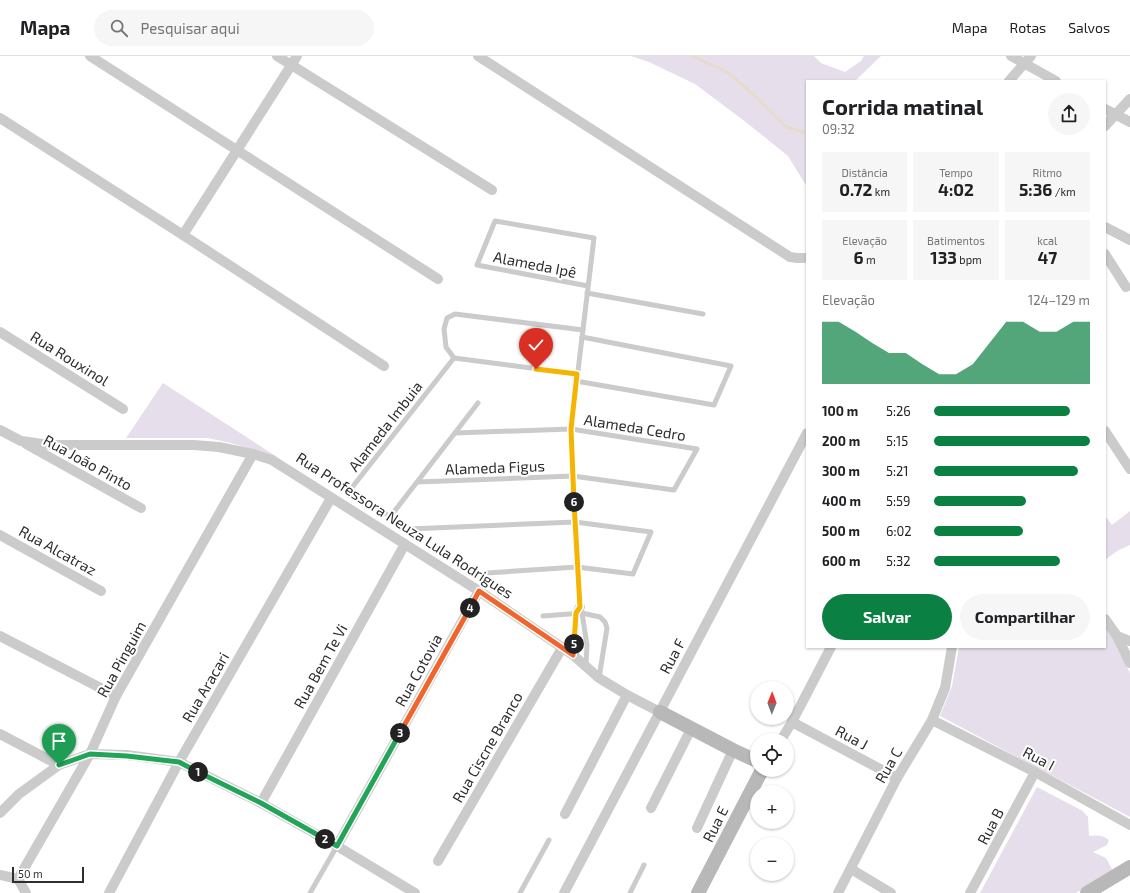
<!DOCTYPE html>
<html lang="pt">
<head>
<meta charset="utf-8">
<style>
  body { margin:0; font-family:"Exo 2",sans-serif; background:#f6f6f6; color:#202124; height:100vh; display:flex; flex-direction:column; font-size:15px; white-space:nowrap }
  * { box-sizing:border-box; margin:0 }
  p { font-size:13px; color:#757577 }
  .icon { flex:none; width:22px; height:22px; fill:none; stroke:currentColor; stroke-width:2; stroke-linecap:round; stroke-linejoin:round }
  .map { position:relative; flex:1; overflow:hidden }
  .side { position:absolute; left:806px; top:24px; width:300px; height:568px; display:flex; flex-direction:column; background:#fff; border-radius:0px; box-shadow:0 1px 3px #0004 }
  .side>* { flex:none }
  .needle { width:26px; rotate:1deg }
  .controls { position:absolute; left:750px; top:625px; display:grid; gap:8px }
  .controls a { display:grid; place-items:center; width:44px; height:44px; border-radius:50%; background:#fff; box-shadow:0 1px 3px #0004; font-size:20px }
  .scale { position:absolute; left:12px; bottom:10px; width:72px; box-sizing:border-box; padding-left:4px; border:2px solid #2e2e2e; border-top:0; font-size:11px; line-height:14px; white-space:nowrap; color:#2e2e2e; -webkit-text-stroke:3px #fff; paint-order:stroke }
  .pin { position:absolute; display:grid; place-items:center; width:34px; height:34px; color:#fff; margin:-41px -17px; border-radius:50% 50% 50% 0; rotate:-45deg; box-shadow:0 0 4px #0007 }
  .pin .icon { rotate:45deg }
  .km { position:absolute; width:20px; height:20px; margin:-10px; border-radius:50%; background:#222; color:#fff; font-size:11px; line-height:20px; text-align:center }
  .round { display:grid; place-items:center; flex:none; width:42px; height:42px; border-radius:21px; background:#f6f6f6 }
  .summary { display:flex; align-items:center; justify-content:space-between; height:68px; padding:0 16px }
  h1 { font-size:22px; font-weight:700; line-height:30px }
  .figures { display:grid; grid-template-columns:repeat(3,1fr); gap:6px; height:68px; padding:4px 16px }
  .figures div { display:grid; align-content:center; border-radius:0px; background:#f6f6f6; text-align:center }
  .figures b { font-size:17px; font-weight:700 }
  .figures small { font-size:11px; font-weight:400 }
  .figures p { font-size:11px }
  .chart { height:112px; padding:8px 16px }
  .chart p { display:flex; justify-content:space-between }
  .chart svg { width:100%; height:72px; margin-top:4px; fill:#0b8043; opacity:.7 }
  .action { display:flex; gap:8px; margin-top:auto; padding:8px 16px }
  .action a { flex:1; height:46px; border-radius:24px; background:#0b8043; color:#fff; font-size:16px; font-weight:700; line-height:46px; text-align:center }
  .action a+a { background:#f6f6f6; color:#202124 }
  ul { padding:0 16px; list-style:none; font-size:13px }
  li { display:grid; grid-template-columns:64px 48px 1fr; align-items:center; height:30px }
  li i { height:10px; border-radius:5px; background:#0b8043 }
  header { display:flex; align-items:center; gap:24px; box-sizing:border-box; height:56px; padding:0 20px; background:#fff; border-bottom:1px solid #e0e0e0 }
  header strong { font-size:19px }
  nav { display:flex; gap:22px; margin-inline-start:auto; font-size:14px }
  .search { width:280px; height:36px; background:#f6f6f6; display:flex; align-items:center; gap:10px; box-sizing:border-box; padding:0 14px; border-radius:22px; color:#757577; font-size:15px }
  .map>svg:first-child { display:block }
</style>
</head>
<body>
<header>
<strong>Mapa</strong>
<div class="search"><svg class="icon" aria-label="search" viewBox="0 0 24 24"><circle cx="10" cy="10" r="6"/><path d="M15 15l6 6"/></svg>Pesquisar aqui</div>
<nav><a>Mapa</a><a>Rotas</a><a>Salvos</a></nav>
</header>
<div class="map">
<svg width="1130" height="837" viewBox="0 0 1130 837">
  <rect width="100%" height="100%" fill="#fff"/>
  <g fill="#e6deea">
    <path d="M 631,0 L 814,0 L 821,7 L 845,16 L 861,5 L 864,0 L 881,0 L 855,25 L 807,25 L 807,131 L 788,100 L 747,67 L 695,28 L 649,6 Z"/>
    <path d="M 163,327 L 277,401 L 231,387 L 208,382 L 126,382 Z"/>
    <path d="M 1130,455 L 1130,489 L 1117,495 L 1105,504 L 1105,460 L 1112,469 Z"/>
    <path d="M 1105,571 L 1113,582 L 1130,617 L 1130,761 L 940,660 L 952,630 L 959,591 L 1105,591 Z"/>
    <path d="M 1037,731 L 1083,755 L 1088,761 L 1089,780 C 1097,779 1103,779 1109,784 L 1107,789 L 1093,796 L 1106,802 L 1113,815 L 1076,837 L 980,837 Z"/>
  </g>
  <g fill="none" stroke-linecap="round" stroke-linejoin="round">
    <path stroke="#e7dccc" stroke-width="3" d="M 692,0 L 729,17 L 754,39 L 786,71 L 807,77"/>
    <g stroke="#cbcbcb" stroke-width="5">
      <path d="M 587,237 L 703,258"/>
      <path d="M 454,302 L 350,434 L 409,473 L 575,466 L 651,476 L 633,518 L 577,511 L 487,517"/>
      <path d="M 577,318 L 454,302 L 446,291 L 444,273 L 447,262 L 455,258 L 583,274"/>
      <path d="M 576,325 L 714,349 L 731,310 L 582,281"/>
      <path d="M 417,426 L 573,420 L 674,434 L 697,393 L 571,373 L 455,377"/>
      <path d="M 390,461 L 478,347"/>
      <path d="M 580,551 L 571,373 L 594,182 L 495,165 L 477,209 L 588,230"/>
      <path d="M 582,557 L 587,589 L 586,609"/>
      <path d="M 543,560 L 582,557 L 600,561 L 605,566 L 607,572 L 599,622"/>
      <path d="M 573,599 L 577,557"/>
      <path d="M 310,837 L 337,790"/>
      <path d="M 520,837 L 549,784"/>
      <path d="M 630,837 L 644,809"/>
    </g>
    <g stroke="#cbcbcb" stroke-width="10">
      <path d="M 90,0 L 438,223"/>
      <path d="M 277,0 L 492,134"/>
      <path d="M 478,0 L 790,201 L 797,202 L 804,202"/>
      <path d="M 1011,0 L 1056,25"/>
      <path d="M 1009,25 L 1031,0"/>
      <path d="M 1105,53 L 1130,66"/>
      <path d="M 0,62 L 183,179 L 384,310"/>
      <path d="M 1105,70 L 1130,43"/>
      <path d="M 1105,171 L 1130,184"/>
      <path d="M 183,179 L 297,0"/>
      <path d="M 1105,198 L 1126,231"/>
      <path d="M 0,276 L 123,353"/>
      <path d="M 0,374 L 21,385 L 50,389 L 194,389 L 219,391 L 253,398 L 272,404 L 479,535 L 573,599 L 599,622 L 627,639 L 660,656"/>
      <path d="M 1105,375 L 1130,413"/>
      <path d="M 26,388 L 141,452"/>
      <path d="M 0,479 L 101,535"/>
      <path d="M 577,557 L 580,551"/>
      <path d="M 1105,563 L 1117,580 L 1130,607"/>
      <path d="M 0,580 L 116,640"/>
      <path d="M 1117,580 L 1130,585"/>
      <path d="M 932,664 L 1035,716 L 1130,769"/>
      <path d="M 792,666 L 897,722"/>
      <path d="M 0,678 L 59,709"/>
      <path d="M 781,684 L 792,666 L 831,591"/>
      <path d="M 261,747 L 405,488"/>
      <path d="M 651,752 L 691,673"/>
      <path d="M 0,757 L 19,738 L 59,709 L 90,698 L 127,699 L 179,706 L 261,747 L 337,790 L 415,837"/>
      <path d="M 565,758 L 627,639"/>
      <path d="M 697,772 L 733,694"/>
      <path d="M 337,790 L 479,535"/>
      <path d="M 438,805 L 562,592"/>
      <path d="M 851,813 L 891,837"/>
      <path d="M 0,819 L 18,823 L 26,837"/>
      <path d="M 18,823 L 90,698 L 116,640 L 253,398"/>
      <path d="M 109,837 L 179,706 L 331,442"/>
      <path d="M 564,837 L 807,377"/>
      <path d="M 838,837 L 897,722 L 932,664 L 945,632 L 952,591"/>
      <path d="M 970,837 L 1035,716"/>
    </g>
    <g stroke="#b8b8b8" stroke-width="14">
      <path d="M 660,656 L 733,694 L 757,705"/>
      <path d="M 698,837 L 762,714"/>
      <path d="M 1087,837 L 1130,811"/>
    </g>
  </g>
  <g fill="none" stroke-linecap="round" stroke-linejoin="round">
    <g stroke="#fff" stroke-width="8">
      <path id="split-1" d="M 59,709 L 90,698 L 127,700 L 179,706 L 198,716"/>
    </g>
    <g stroke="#fff" stroke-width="8">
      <path id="split-2" d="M 198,716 L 261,747 L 325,783"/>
    </g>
    <g stroke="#fff" stroke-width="8">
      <path id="split-3" d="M 325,783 L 337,790 L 400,677"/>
    </g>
    <g stroke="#fff" stroke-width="8">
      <path id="split-4" d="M 400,677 L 470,552"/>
    </g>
    <g stroke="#fff" stroke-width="8">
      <path id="split-5" d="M 470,552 L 479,535 L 573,599 L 574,588"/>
    </g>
    <g stroke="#fff" stroke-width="8">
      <path id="split-6" d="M 574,446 L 580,551 L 576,557 L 574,588"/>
    </g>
    <g stroke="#fff" stroke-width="8">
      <path id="split-7" d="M 536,313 L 577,318 L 571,373 L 574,446"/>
    </g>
    <use href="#split-1" stroke="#22a559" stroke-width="5"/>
    <use href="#split-2" stroke="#22a559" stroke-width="5"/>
    <use href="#split-3" stroke="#22a559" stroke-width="5"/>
    <use href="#split-4" stroke="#f0652b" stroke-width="5"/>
    <use href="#split-5" stroke="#f0652b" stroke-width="5"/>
    <use href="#split-6" stroke="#f5b400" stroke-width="5"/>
    <use href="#split-7" stroke="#f5b400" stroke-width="5"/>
  </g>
  <g text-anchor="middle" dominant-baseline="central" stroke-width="4" stroke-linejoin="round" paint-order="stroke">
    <g font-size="15" fill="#2e2e2e" stroke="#fff">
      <text transform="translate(535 208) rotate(11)">Alameda Ipê</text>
      <text transform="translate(70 302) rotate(32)">Rua Rouxinol</text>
      <text transform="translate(385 370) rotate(-52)">Alameda Imbuia</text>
      <text transform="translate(635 371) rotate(9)">Alameda Cedro</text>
      <text transform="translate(88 406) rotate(29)">Rua João Pinto</text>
      <text transform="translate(495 411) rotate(-2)">Alameda Figus</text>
      <text transform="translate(405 469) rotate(33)">Rua Professora Neuza Lula Rodrigues</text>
      <text transform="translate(58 494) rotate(29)">Rua Alcatraz</text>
      <text transform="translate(672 600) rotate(-62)">Rua F</text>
      <text transform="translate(121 603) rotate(-61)">Rua Pinguim</text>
      <text transform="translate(320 610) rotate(-61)">Rua Bem Te Vi</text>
      <text transform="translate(418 614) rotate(-61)">Rua Cotovia</text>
      <text transform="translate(205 631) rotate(-60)">Rua Aracari</text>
      <text transform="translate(852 681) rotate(28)">Rua J</text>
      <text transform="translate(487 691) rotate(-60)">Rua Ciscne Branco</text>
      <text transform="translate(1039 702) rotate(28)">Rua I</text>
      <text transform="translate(888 709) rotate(-60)">Rua C</text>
      <text transform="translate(715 768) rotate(-63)">Rua E</text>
      <text transform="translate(990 770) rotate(-62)">Rua B</text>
    </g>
  </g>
</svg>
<div class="controls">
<a><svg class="needle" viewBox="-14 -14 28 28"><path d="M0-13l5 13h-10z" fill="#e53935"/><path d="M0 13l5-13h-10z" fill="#757577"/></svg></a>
<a><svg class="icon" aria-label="locate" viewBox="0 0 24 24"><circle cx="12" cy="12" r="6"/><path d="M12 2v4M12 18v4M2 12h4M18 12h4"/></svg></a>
<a>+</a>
<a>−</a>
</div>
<div class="scale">50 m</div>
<div class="pin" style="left:59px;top:709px;background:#1e9e55"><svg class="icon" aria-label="arrive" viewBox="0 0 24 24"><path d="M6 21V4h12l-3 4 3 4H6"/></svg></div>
<div class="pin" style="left:536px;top:313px;background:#d93025"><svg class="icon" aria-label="check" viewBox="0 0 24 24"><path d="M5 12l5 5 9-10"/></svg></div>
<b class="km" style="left:198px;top:716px">1</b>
<b class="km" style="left:325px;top:783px">2</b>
<b class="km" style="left:400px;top:677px">3</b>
<b class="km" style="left:470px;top:552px">4</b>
<b class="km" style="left:574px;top:588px">5</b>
<b class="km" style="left:574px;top:446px">6</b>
<section class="side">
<div class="summary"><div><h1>Corrida matinal</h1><p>09:32</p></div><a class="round"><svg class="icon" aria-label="share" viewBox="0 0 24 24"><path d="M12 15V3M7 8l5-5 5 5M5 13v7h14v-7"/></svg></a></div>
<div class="figures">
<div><p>Distância</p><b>0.72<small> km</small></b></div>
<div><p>Tempo</p><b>4:02</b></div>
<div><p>Ritmo</p><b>5:36<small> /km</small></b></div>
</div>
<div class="figures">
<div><p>Elevação</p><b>6<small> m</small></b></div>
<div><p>Batimentos</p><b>133<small> bpm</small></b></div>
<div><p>kcal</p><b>47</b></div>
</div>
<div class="chart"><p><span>Elevação</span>124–129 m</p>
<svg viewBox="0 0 160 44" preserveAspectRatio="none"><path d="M0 44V6L10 6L20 12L30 19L40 25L50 25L60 32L70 38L80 38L90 32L100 19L110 6L120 6L130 12L140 12L150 6L160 6V44z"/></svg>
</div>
<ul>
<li><b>100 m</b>5:26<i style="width:87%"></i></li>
<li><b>200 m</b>5:15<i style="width:100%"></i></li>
<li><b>300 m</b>5:21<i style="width:92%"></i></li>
<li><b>400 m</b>5:59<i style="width:59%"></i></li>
<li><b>500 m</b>6:02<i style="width:57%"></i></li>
<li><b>600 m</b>5:32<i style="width:81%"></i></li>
</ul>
<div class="action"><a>Salvar</a><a>Compartilhar</a></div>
</section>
</div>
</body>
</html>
